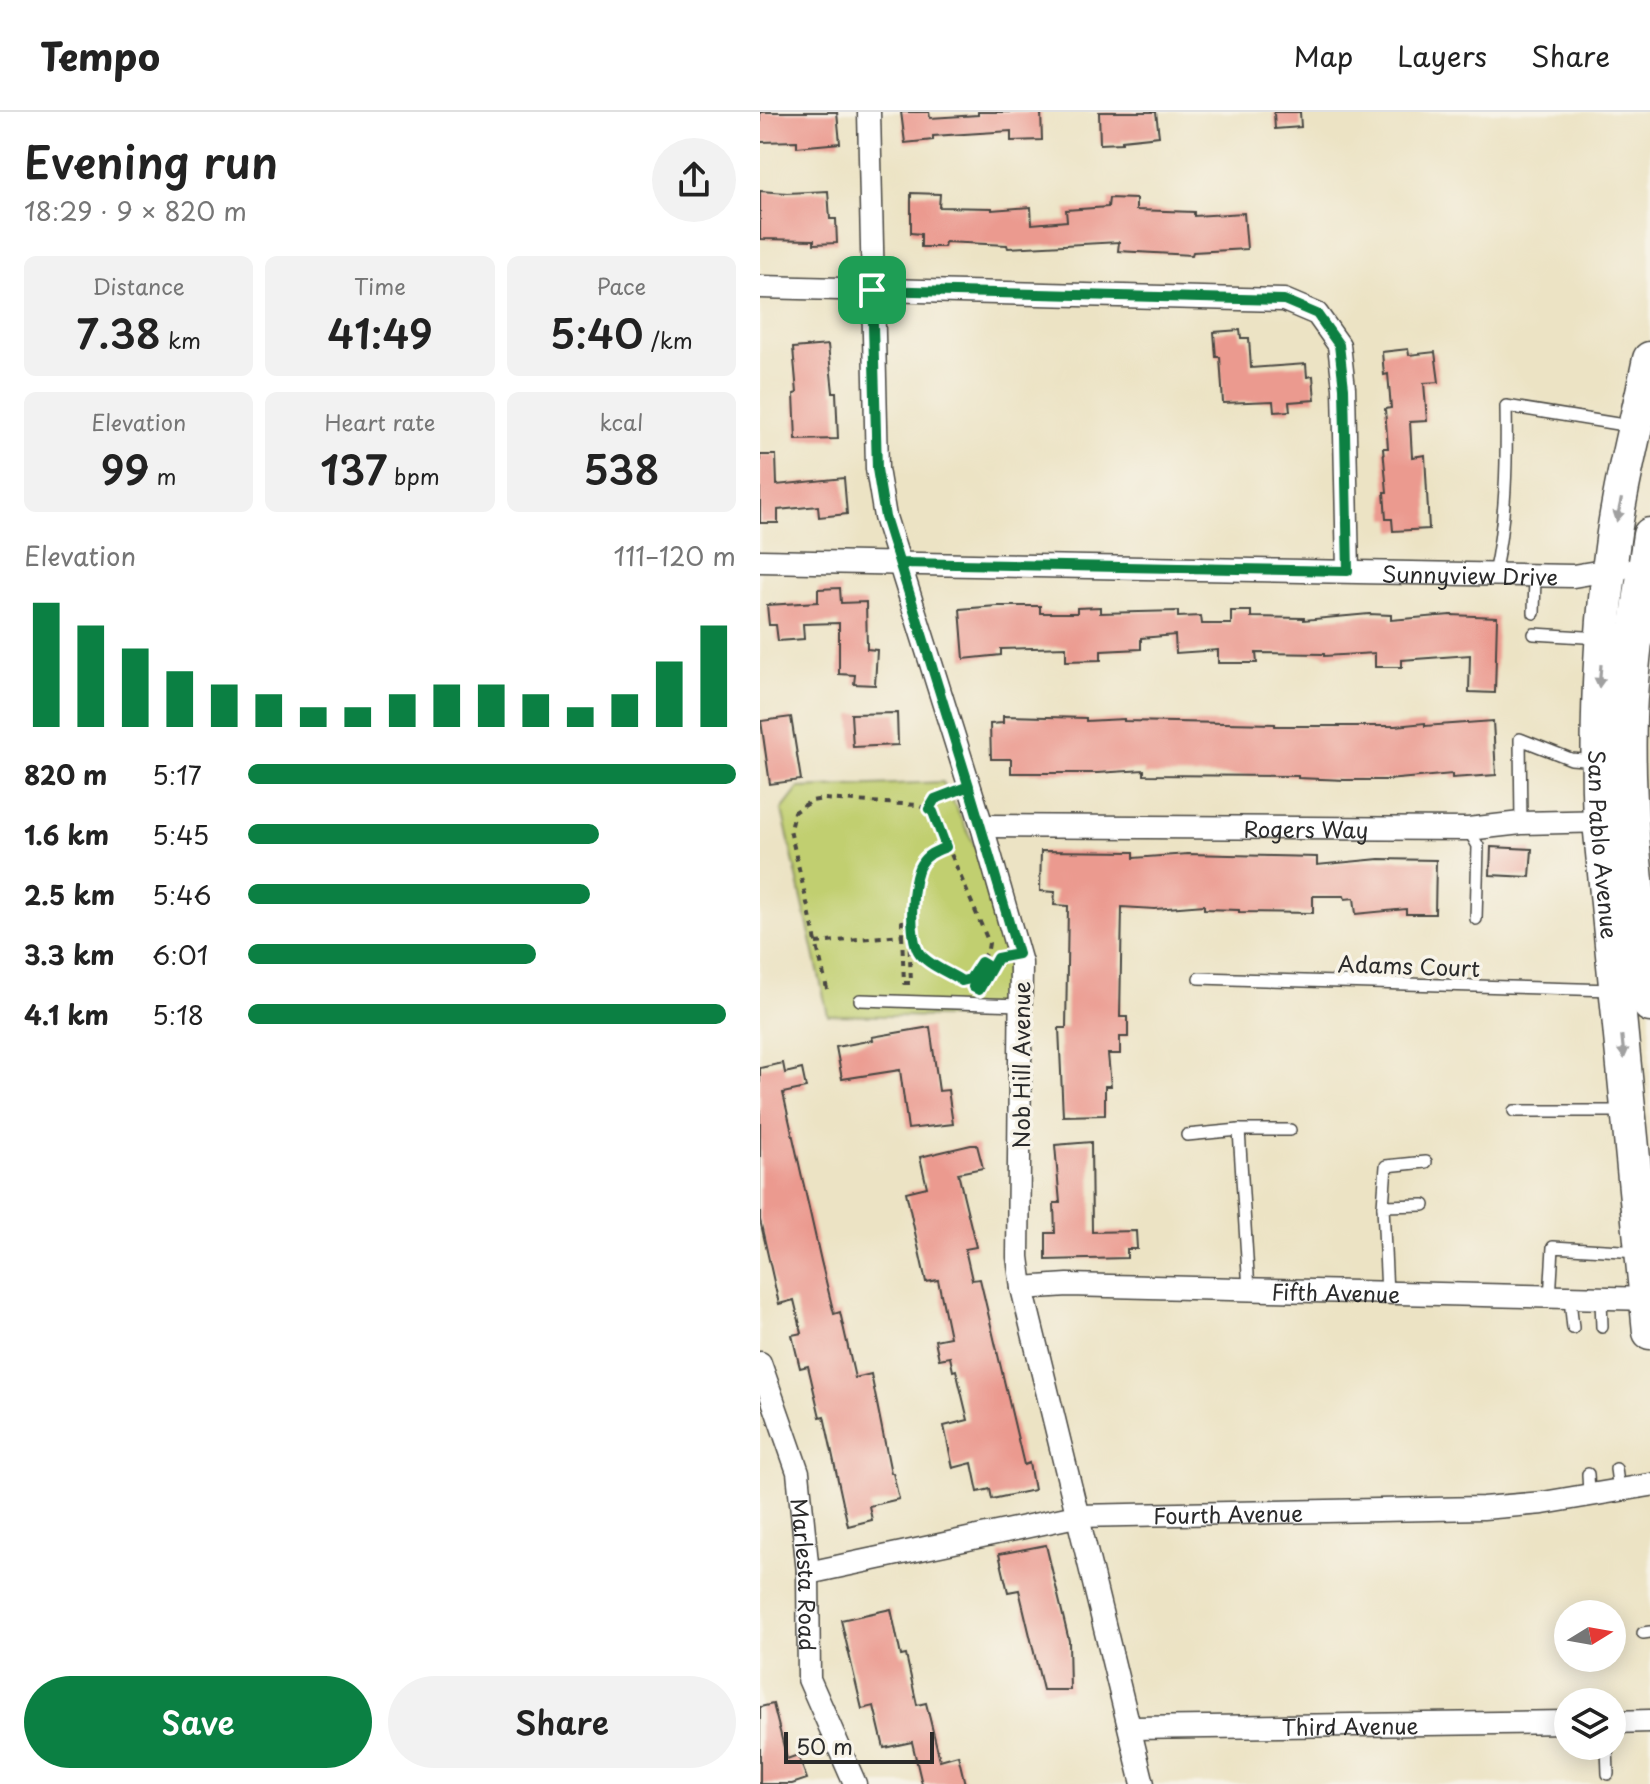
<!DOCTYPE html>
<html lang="en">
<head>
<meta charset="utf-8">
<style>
  body { margin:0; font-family:"Playpen Sans",sans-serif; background:#f2f2f2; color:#222; height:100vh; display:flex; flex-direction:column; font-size:30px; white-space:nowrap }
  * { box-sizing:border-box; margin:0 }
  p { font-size:26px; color:#767676 }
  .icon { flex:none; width:44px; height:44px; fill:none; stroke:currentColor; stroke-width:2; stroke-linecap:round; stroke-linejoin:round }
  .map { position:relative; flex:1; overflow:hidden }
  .sheet { display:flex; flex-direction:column; background:#fff; width:760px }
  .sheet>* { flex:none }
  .needle { width:52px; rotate:79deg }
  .fabs { position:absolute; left:794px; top:1488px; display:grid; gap:16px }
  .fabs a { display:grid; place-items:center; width:72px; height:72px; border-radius:50%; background:#fff; box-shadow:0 4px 20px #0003; font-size:40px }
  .scale { position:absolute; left:24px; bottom:20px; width:150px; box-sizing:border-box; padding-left:8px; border:4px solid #2b2b2b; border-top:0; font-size:22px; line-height:28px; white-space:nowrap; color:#2b2b2b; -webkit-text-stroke:6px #f7f3e8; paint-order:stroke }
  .pin { position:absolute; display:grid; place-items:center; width:68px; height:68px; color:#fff; margin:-34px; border-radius:16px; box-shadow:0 4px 12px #0006 }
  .round { display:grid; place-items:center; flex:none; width:84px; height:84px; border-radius:42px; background:#f2f2f2 }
  .overview { display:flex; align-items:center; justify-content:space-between; height:136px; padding:0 24px }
  h1 { font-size:44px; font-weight:600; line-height:60px }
  .stats { display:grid; grid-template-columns:repeat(3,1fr); gap:12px; height:136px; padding:8px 24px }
  .stats div { display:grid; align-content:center; border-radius:12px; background:#f2f2f2; text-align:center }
  .stats b { font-size:40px; font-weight:600 }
  .stats small { font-size:22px; font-weight:400 }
  .stats p { font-size:22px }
  .chart { height:224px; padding:16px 24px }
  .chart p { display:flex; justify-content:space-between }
  .chart svg { width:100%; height:144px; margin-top:8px; stroke:#0b8043; stroke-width:6 }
  .cta { display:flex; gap:16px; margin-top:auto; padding:16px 24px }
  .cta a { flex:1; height:92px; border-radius:48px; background:#0b8043; color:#fff; font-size:32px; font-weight:600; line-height:92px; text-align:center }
  .cta a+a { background:#f2f2f2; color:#222 }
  ul { padding:0 24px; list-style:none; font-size:26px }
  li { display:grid; grid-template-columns:128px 96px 1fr; align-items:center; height:60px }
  li i { height:20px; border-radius:10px; background:#0b8043 }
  header { display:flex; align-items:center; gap:48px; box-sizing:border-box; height:112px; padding:0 40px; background:#fff; border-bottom:2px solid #e0e0e0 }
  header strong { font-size:38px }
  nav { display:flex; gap:44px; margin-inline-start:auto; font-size:28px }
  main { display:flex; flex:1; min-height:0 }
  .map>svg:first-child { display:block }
</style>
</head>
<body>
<header>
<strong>Tempo</strong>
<nav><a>Map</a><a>Layers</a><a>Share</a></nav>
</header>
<main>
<section class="sheet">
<div class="overview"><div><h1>Evening run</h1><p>18:29 · 9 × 820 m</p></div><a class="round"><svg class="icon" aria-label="share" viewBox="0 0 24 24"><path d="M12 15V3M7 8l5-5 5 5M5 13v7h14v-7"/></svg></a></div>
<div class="stats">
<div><p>Distance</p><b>7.38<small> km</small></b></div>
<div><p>Time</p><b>41:49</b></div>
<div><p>Pace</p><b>5:40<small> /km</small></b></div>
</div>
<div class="stats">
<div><p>Elevation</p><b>99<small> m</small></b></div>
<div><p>Heart rate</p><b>137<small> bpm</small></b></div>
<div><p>kcal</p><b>538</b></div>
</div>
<div class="chart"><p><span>Elevation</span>111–120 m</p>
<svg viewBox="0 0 160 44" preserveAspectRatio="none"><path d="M5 44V6M15 44V13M25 44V20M35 44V27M45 44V31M55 44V34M65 44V38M75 44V38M85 44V34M95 44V31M105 44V31M115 44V34M125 44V38M135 44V34M145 44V24M155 44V13"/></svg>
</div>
<ul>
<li><b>820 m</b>5:17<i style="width:100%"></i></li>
<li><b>1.6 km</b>5:45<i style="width:72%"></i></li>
<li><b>2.5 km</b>5:46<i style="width:70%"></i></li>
<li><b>3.3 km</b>6:01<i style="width:59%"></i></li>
<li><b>4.1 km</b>5:18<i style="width:98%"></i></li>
</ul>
<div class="cta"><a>Save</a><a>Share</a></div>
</section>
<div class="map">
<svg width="890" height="1672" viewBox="0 0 890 1672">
  <rect width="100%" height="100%" fill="#f7f3e8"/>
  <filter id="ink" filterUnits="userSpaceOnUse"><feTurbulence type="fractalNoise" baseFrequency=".0125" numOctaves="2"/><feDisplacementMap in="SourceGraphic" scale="16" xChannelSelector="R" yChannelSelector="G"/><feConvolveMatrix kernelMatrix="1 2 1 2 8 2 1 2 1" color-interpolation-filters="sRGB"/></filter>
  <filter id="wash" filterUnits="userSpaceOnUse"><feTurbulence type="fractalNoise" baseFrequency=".006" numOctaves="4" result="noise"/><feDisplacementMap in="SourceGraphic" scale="32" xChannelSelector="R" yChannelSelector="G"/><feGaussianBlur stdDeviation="1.8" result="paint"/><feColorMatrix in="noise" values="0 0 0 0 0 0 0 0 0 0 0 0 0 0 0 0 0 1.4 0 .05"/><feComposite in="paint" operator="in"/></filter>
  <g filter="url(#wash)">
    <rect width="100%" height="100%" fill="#ece3c4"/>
    <path fill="#c1cf70" stroke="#767d4e" stroke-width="2" d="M 183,670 C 204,712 233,767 244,813 C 251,843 250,875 251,906 L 68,903 L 22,698 L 39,676 Z"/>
    <g id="blocks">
      <g fill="#eb9a8f">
        <path d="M 0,0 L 77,0 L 80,31 L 37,35 L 37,29 L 0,30 Z"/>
        <path d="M 141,0 L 169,0 L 170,6 L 218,3 L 218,0 L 281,0 L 282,28 L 251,29 L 251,19 L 173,24 L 173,28 L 145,31 Z"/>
        <path d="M 339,0 L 396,0 L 399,24 L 362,28 L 362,31 L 340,32 Z"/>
        <path d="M 514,0 L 540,0 L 541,15 L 515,17 Z"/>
        <path d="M 0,79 L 27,81 L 68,79 L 70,107 L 76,107 L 77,131 L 54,132 L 54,128 L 0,127 Z"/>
        <path d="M 151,81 L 180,82 L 179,95 L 232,96 L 232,98 L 271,95 L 272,112 L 307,109 L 306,98 L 348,95 L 349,86 L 376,87 L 376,98 L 434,100 L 434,104 L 484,101 L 487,137 L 433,140 L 432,143 L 358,139 L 359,130 L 248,136 L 247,133 L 185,130 L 184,135 L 161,135 L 161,122 L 151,121 Z"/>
        <path d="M 480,218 L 481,226 L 489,226 L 491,256 L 546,252 L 547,265 L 553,264 L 555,288 L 529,290 L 530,299 L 514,300 L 513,289 L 463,291 L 460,245 L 456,245 L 454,220 Z"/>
        <path d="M 68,233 L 73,280 L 76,280 L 78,327 L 36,328 L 34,282 L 37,281 L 33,236 Z"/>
        <path d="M 648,237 L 649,243 L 675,240 L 679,270 L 664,271 L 667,309 L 650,310 L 652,345 L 665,343 L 669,417 L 633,419 L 632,407 L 626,407 L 624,380 L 627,380 L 623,336 L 628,336 L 625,297 L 631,296 L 628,262 L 624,263 L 622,240 Z"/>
        <path d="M 0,343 L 16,343 L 17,373 L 84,366 L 87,402 L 59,405 L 58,394 L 18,398 L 18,411 L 0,411 Z"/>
        <path d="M 80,476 L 81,491 L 106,490 L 107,537 L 117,538 L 115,573 L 94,572 L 95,563 L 79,562 L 79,511 L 43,512 L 44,527 L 18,529 L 16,513 L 9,513 L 7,493 L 58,490 L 58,477 Z"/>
        <path d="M 237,494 L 280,494 L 280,501 L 317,501 L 317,496 L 340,495 L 340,501 L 418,499 L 418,505 L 441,504 L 442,512 L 471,512 L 471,499 L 491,499 L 491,505 L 544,506 L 544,508 L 609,502 L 631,503 L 631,508 L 691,503 L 737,505 L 735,581 L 709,580 L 710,543 L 642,548 L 642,555 L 615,555 L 615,541 L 564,544 L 564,542 L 496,541 L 497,551 L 458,551 L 458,538 L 416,541 L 415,523 L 381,526 L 381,537 L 341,539 L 341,548 L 306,549 L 306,535 L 241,537 L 241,543 L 204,547 L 200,497 Z"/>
        <path d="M 137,601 L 138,633 L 93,635 L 91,602 Z"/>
        <path d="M 243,604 L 326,606 L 326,609 L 364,607 L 364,609 L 515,612 L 515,614 L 635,614 L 665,611 L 665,614 L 733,609 L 736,663 L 692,666 L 692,662 L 627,668 L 585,668 L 538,666 L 538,664 L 384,663 L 384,658 L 337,661 L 251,661 L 251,647 L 231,647 L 230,612 L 243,611 Z"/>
        <path d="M 31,605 L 41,668 L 10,672 L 1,609 Z"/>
        <path d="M 731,735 L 772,737 L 770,765 L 730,763 Z"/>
        <path d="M 281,739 L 374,740 L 374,746 L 428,742 L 557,745 L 557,753 L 619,747 L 676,748 L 675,802 L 646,802 L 646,797 L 596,802 L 594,786 L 585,787 L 584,784 L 553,784 L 553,801 L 479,800 L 479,798 L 444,797 L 444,793 L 395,797 L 362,795 L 360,905 L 368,905 L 368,925 L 360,925 L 360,942 L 348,942 L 351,974 L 345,974 L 345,1003 L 303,1004 L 299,916 L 306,916 L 308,794 L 294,793 L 295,780 L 280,779 Z"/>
        <path d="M 170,915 L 179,979 L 188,978 L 193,1012 L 148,1017 L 140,958 L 82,967 L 76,935 L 113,928 L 112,925 Z"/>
        <path d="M 23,951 L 25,961 L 42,957 L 46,976 L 23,981 L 61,1149 L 74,1202 L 80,1200 L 95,1266 L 111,1262 L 131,1361 L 133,1361 L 139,1387 L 109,1394 L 112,1408 L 88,1414 L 64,1304 L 60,1305 L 48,1254 L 40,1256 L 32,1223 L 42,1221 L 34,1188 L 19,1192 L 0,1108 L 0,956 Z"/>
        <path d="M 331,1030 L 332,1120 L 376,1119 L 377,1137 L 367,1137 L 367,1146 L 286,1148 L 286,1121 L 295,1121 L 294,1091 L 300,1091 L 295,1033 Z"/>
        <path d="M 211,1033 L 217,1033 L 223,1056 L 198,1061 L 216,1135 L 205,1137 L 212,1168 L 220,1167 L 264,1353 L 269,1351 L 274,1378 L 232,1387 L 230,1377 L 218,1380 L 212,1351 L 193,1356 L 184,1314 L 208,1308 L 196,1258 L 193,1259 L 190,1245 L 179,1247 L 175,1228 L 190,1225 L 178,1168 L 166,1170 L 146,1080 L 167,1075 L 160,1045 Z"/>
        <path d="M 286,1433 L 309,1529 L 310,1578 L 283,1578 L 259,1478 L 248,1480 L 239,1442 Z"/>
        <path d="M 131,1497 L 141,1544 L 146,1543 L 157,1593 L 166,1591 L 180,1648 L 198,1643 L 205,1672 L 162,1672 L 152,1630 L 124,1636 L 114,1594 L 102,1597 L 81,1508 Z"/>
        <path d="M 13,1592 L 27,1647 L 38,1643 L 47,1667 L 32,1672 L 0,1672 L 0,1595 Z"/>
      </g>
    </g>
  </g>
  <g filter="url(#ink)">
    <use href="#blocks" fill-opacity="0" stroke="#484742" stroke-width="2"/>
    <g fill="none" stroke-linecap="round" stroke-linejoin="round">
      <g stroke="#484742" stroke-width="14">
        <g id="service">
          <path d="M 734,462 C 746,407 747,350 746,294 L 870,314"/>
          <path d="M 774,501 L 775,464"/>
          <path d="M 774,522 L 841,526"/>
          <path d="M 761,711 L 760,627 L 811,647 L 837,649"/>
          <path d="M 708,717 L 718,734 L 716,807"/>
          <path d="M 439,866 L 853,878"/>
          <path d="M 100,888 L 261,893"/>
          <path d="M 754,999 L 865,999"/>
          <path d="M 427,1023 L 479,1018"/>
          <path d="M 623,1094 L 626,1054 L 666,1050"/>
          <path d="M 489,1178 L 479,1018 L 530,1018"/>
          <path d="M 627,1182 L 623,1094 L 664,1093"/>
          <path d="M 790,1187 L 793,1135 L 879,1140"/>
          <path d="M 810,1187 L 813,1216"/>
          <path d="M 841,1188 L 842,1215"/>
          <path d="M 856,1357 L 859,1378"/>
          <path d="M 828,1362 L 829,1383"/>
          <path d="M 883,1521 L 890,1520"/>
          <path d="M 826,1586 L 827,1590"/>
          <path d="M 847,1634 L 848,1662"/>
        </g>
      </g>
      <g stroke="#484742" stroke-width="25">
        <g id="minor">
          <path d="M 109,0 L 117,357 L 125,405 L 222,714 L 261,851 L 258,1145 L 262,1176 L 383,1672"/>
          <path d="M 0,175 L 524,188 L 557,202 L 579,233 L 584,276 L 588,459"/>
          <path id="s1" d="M 0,449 L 813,464 L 861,456"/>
          <path id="s2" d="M 222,714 L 708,717 L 761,711 L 850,709"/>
          <path id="s3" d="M 262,1176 L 308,1173 L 890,1187"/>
          <path id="s4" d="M 0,1251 L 38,1360 L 48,1461 L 49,1567 L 95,1672"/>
          <path id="s5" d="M 48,1461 L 316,1404 L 723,1396 L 783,1391 L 890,1373"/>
          <path d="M 852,1610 L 890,1609"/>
          <path id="s6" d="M 372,1616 L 808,1610"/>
        </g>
      </g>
      <g stroke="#484742" stroke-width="37">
        <g id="primary">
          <path id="s7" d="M 890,247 C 878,307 861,367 853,428 C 840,521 836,615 840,710 L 890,1220"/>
          <path d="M 890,423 C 881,484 871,545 869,606 C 866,702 879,799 890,893"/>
        </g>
      </g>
      <g stroke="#484742" stroke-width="4" stroke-dasharray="6 6" stroke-linecap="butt">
        <path d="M 169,697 L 175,687 L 192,680"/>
        <path d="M 142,823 L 144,871 L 151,871 L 149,818 L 154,817"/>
        <path d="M 56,831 L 142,823 L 142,810 L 154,809"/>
        <path d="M 221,850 L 226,853 L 213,875 L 219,878 L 237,846 L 240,846"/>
        <path d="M 67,877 L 30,718 L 34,700 L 51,689 L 64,687 L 157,693 L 173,700 L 229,831 L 228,837 L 210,867 L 202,869 L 162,845 L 154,827 L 153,772 L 155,763 L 167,744 L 186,735"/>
      </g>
      <use href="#service" stroke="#fff" stroke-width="11"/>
      <use href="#minor" stroke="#fff" stroke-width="22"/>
      <use href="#primary" stroke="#fff" stroke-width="34"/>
    </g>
    <defs><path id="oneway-solid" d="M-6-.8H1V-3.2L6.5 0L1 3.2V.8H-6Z" transform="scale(2)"/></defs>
    <g fill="#a0a0a0">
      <use href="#oneway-solid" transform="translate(859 398) rotate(102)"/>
      <use href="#oneway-solid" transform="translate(840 564) rotate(95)"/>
      <use href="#oneway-solid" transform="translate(863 935) rotate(84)"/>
    </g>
  </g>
  <g fill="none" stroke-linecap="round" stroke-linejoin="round" filter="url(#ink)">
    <g stroke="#fff" stroke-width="16">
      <path id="route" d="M 112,178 L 117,357 L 125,405 L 209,674 L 175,687 L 169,697 L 173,700 L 186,735 C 176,739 167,742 161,752 C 151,767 148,828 160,842 C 170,854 190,861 202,869 L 210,867 L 221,850 L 226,853 L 213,875 L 219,878 L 237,846 L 258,842 C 221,711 180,581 140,451 L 588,459 L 584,276 L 579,233 L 557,202 L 524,188 L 112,178"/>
    </g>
    <use href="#route" stroke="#0b8043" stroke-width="10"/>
  </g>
  <g text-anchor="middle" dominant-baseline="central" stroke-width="7" stroke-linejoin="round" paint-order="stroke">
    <g font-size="22" fill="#2b2b2b" stroke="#f7f3e8">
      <text stroke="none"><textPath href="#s1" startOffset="710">Sunnyview Drive</textPath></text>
      <text stroke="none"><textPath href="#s2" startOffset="324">Rogers Way</textPath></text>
      <text stroke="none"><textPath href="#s7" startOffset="490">San Pablo Avenue</textPath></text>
      <text transform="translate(649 853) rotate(2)">Adams Court</text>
      <text transform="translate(260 953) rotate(-90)">Nob Hill Avenue</text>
      <text stroke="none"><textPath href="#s3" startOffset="314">Fifth Avenue</textPath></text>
      <text stroke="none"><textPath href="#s5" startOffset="426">Fourth Avenue</textPath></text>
      <text stroke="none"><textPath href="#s4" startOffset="218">Marlesta Road</textPath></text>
      <text stroke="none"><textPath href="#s6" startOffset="218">Third Avenue</textPath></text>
    </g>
  </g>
</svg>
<div class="fabs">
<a><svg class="needle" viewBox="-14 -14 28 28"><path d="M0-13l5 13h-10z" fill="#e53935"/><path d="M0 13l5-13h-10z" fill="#767676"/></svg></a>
<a><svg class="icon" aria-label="layers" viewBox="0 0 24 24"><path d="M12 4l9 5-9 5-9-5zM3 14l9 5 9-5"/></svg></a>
</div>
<div class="scale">50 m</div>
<div class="pin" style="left:112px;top:178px;background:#1e9e55"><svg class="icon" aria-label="arrive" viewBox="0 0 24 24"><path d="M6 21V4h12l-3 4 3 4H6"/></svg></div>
</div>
</main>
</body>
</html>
